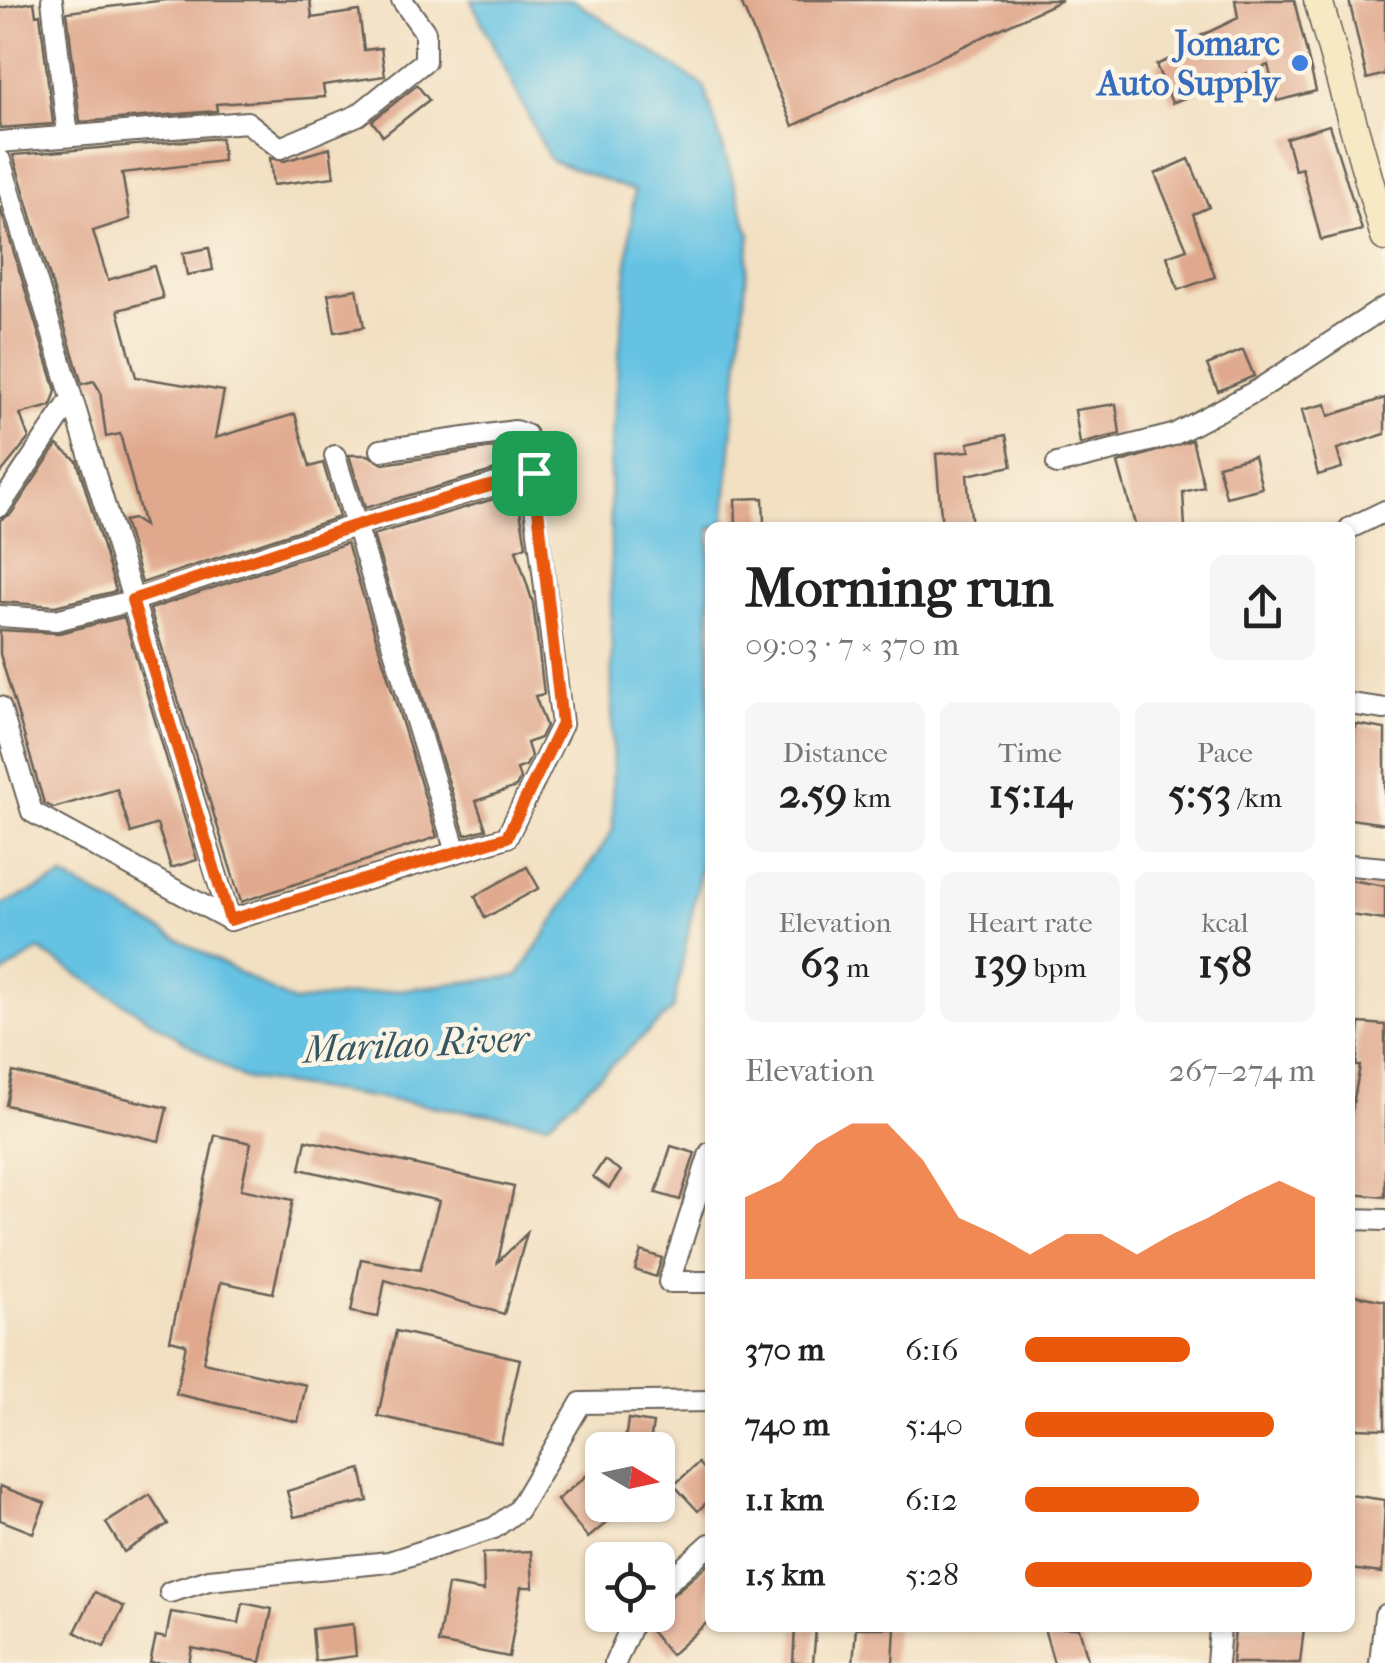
<!DOCTYPE html>
<html lang="en">
<head>
<meta charset="utf-8">
<style>
  body { margin:0; font-family:"IM FELL French Canon",serif; background:#f6f6f6; color:#222; height:100vh; display:flex; flex-direction:column; font-size:38px; white-space:nowrap }
  * { box-sizing:border-box; margin:0 }
  p { font-size:32px; color:#767676 }
  .icon { flex:none; width:55px; height:55px; fill:none; stroke:currentColor; stroke-width:2; stroke-linecap:round; stroke-linejoin:round }
  .map { position:relative; flex:1; overflow:hidden }
  .drawer { position:absolute; left:705px; top:522px; width:650px; height:1110px; display:flex; flex-direction:column; background:#fff; border-radius:15px; box-shadow:0 2px 8px #0004 }
  .drawer>* { flex:none }
  .needle { width:65px; rotate:99deg }
  .tools { position:absolute; left:585px; top:1432px; display:grid; gap:20px }
  .tools a { display:grid; place-items:center; width:90px; height:90px; border-radius:15px; background:#fff; box-shadow:0 2px 8px #0004; font-size:50px }
  .pin { position:absolute; display:grid; place-items:center; width:85px; height:85px; color:#fff; margin:-42px; border-radius:20px; box-shadow:0 5px 15px #0006 }
  .round { display:grid; place-items:center; flex:none; width:105px; height:105px; border-radius:15px; background:#f6f6f6 }
  .overview { display:flex; align-items:center; justify-content:space-between; height:170px; padding:0 40px }
  h1 { font-size:55px; font-weight:700; line-height:75px }
  .metrics { display:grid; grid-template-columns:repeat(3,1fr); gap:15px; height:170px; padding:10px 40px }
  .metrics div { display:grid; align-content:center; border-radius:15px; background:#f6f6f6; text-align:center }
  .metrics b { font-size:42px; font-weight:700 }
  .metrics small { font-size:28px; font-weight:400 }
  .metrics p { font-size:28px }
  .chart { height:280px; padding:20px 40px }
  .chart p { display:flex; justify-content:space-between }
  .chart svg { width:100%; height:180px; margin-top:10px; fill:#ea580c; opacity:.7 }
  ul { padding:0 40px; list-style:none; font-size:32px }
  li { display:grid; grid-template-columns:160px 120px 1fr; align-items:center; height:75px }
  li i { height:25px; border-radius:12px; background:#ea580c }
  .map>svg:first-child { display:block }
</style>
</head>
<body>
<div class="map">
<svg width="1385" height="1663" viewBox="0 0 1385 1663">
  <rect width="100%" height="100%" fill="#fcf5e5"/>
  <filter id="ink" filterUnits="userSpaceOnUse"><feTurbulence type="fractalNoise" baseFrequency=".01" numOctaves="2"/><feDisplacementMap in="SourceGraphic" scale="20" xChannelSelector="R" yChannelSelector="G"/><feConvolveMatrix kernelMatrix="1 2 1 2 8 2 1 2 1" color-interpolation-filters="sRGB"/></filter>
  <filter id="wash" filterUnits="userSpaceOnUse"><feTurbulence type="fractalNoise" baseFrequency=".0048" numOctaves="4" result="noise"/><feDisplacementMap in="SourceGraphic" scale="40" xChannelSelector="R" yChannelSelector="G"/><feGaussianBlur stdDeviation="2.25" result="paint"/><feColorMatrix in="noise" values="0 0 0 0 0 0 0 0 0 0 0 0 0 0 0 0 0 1.4 0 .05"/><feComposite in="paint" operator="in"/></filter>
  <g filter="url(#wash)">
    <rect width="100%" height="100%" fill="#f2e0c2"/>
    <path fill="#65c2e3" stroke="#406f80" stroke-width="2.5" d="M 471,0 L 573,0 L 704,86 L 750,235 L 724,527 L 710,528 L 710,822 L 673,1009 L 548,1123 L 242,1078 L 39,950 L 0,976 L 0,906 L 64,877 L 293,1002 L 518,976 L 613,830 L 610,455 L 634,191 L 550,160 Z"/>
    <g id="blocks">
      <g fill="#e0a98e">
        <path d="M 166,0 L 310,0 L 312,18 L 359,11 L 364,50 L 381,48 L 385,76 L 323,85 L 325,97 L 216,104 L 217,111 L 80,122 L 67,12 Z"/>
        <path d="M 740,0 L 1062,0 L 793,126 Z"/>
        <path d="M 1235,0 L 1294,0 L 1316,91 L 1277,101 L 1268,65 L 1172,103 L 1156,65 L 1193,49 L 1190,41 L 1238,18 Z"/>
        <path d="M 1349,0 L 1385,0 L 1385,74 L 1367,79 Z"/>
        <path d="M 34,2 L 36,15 L 40,14 L 53,124 L 0,128 L 0,8 Z"/>
        <path d="M 417,85 L 429,100 L 383,136 L 372,121 Z"/>
        <path d="M 1329,125 L 1362,230 L 1321,240 L 1302,168 L 1295,170 L 1286,138 Z"/>
        <path d="M 221,138 L 223,161 L 122,173 L 130,219 L 93,231 L 108,280 L 154,266 L 163,298 L 118,310 L 136,377 L 224,391 L 215,438 L 295,414 L 310,467 L 323,463 L 339,517 L 142,583 L 124,521 L 133,519 L 144,526 L 120,434 L 106,437 L 100,391 L 94,381 L 82,384 L 13,155 Z"/>
        <path d="M 330,148 L 334,177 L 273,185 L 270,158 L 284,161 Z"/>
        <path d="M 1189,159 L 1209,207 L 1193,214 L 1215,277 L 1178,290 L 1167,256 L 1187,249 L 1155,174 Z"/>
        <path d="M 0,207 L 56,391 L 51,406 L 20,414 L 29,438 L 0,474 Z"/>
        <path d="M 209,248 L 213,270 L 187,275 L 183,253 Z"/>
        <path d="M 357,289 L 364,327 L 335,332 L 328,294 Z"/>
        <path d="M 1243,350 L 1254,376 L 1218,391 L 1207,365 Z"/>
        <path d="M 1385,398 L 1385,434 L 1337,449 L 1342,468 L 1318,475 L 1302,410 L 1326,404 L 1329,416 Z"/>
        <path d="M 1116,404 L 1120,434 L 1080,444 L 1075,410 Z"/>
        <path d="M 1006,435 L 1012,466 L 967,475 L 972,528 L 942,528 L 936,454 L 970,451 L 968,443 Z"/>
        <path d="M 1192,440 L 1204,487 L 1183,492 L 1185,528 L 1136,528 L 1118,463 Z"/>
        <path d="M 57,445 L 77,461 L 116,591 L 55,606 L 0,602 L 0,520 L 11,514 Z"/>
        <path d="M 513,445 L 516,464 L 365,508 L 349,455 L 368,455 L 383,464 Z"/>
        <path d="M 1254,456 L 1262,488 L 1226,497 L 1218,465 Z"/>
        <path d="M 517,492 L 526,546 L 516,550 L 533,603 L 544,694 L 535,696 L 546,726 L 540,738 L 527,743 L 531,756 L 526,766 L 517,769 L 520,779 L 516,787 L 476,801 L 486,829 L 465,835 L 373,535 Z"/>
        <path d="M 763,498 L 764,523 L 736,524 L 735,499 Z"/>
        <path d="M 347,543 L 437,837 L 241,902 L 150,609 Z"/>
        <path d="M 124,617 L 197,860 L 171,868 L 157,824 L 131,833 L 117,789 L 54,808 L 44,803 L 0,654 L 0,630 L 59,633 Z"/>
        <path d="M 1355,724 L 1385,729 L 1385,824 L 1350,819 Z"/>
        <path d="M 527,867 L 539,888 L 485,918 L 475,896 Z"/>
        <path d="M 1350,880 L 1385,886 L 1385,920 L 1350,915 Z"/>
        <path d="M 1360,1023 L 1385,1025 L 1385,1197 L 1350,1194 L 1350,1121 L 1360,1066 L 1356,1066 Z"/>
        <path d="M 13,1072 L 167,1108 L 159,1141 L 6,1105 Z"/>
        <path d="M 215,1135 L 251,1143 L 241,1189 L 293,1200 L 273,1293 L 221,1282 L 203,1362 L 306,1385 L 298,1422 L 176,1394 L 186,1344 L 170,1340 Z"/>
        <path d="M 306,1140 L 514,1187 L 498,1262 L 527,1233 L 504,1314 L 385,1280 L 378,1317 L 351,1312 L 361,1259 L 420,1270 L 439,1201 L 300,1169 Z"/>
        <path d="M 671,1146 L 695,1153 L 680,1200 L 656,1193 Z"/>
        <path d="M 604,1160 L 621,1171 L 609,1188 L 593,1177 Z"/>
        <path d="M 641,1251 L 662,1258 L 656,1277 L 635,1270 Z"/>
        <path d="M 1350,1294 L 1385,1301 L 1385,1429 L 1355,1428 Z"/>
        <path d="M 396,1331 L 520,1359 L 501,1443 L 378,1416 Z"/>
        <path d="M 628,1419 L 653,1423 L 649,1450 L 624,1450 Z"/>
        <path d="M 698,1463 L 710,1476 L 710,1499 L 698,1511 L 674,1485 Z"/>
        <path d="M 361,1469 L 368,1501 L 294,1517 L 287,1491 Z"/>
        <path d="M 591,1472 L 602,1485 L 602,1505 L 628,1505 L 588,1538 L 557,1500 Z"/>
        <path d="M 0,1486 L 45,1503 L 33,1533 L 0,1520 Z"/>
        <path d="M 150,1495 L 168,1524 L 124,1552 L 106,1523 Z"/>
        <path d="M 1350,1495 L 1385,1500 L 1382,1573 L 1350,1569 Z"/>
        <path d="M 531,1551 L 533,1587 L 521,1587 L 509,1657 L 438,1643 L 448,1585 L 484,1591 L 483,1553 Z"/>
        <path d="M 710,1563 L 710,1620 L 671,1655 L 646,1626 L 650,1615 L 658,1615 L 658,1607 Z"/>
        <path d="M 95,1592 L 124,1607 L 104,1647 L 75,1632 Z"/>
        <path d="M 243,1603 L 272,1609 L 261,1662 L 192,1648 L 189,1663 L 150,1663 L 156,1636 L 166,1638 L 171,1612 L 239,1623 Z"/>
        <path d="M 353,1624 L 356,1656 L 315,1661 L 312,1629 Z"/>
        <path d="M 795,1628 L 816,1628 L 813,1663 L 793,1663 Z"/>
        <path d="M 856,1628 L 895,1628 L 893,1663 L 853,1663 Z"/>
        <path d="M 1044,1628 L 1079,1628 L 1089,1663 L 1054,1663 Z"/>
        <path d="M 1235,1628 L 1304,1628 L 1300,1663 L 1232,1663 Z"/>
      </g>
    </g>
  </g>
  <g filter="url(#ink)">
    <use href="#blocks" fill-opacity="0" stroke="#676156" stroke-width="2.5"/>
    <g fill="none" stroke-linecap="round" stroke-linejoin="round">
      <g stroke="#676156" stroke-width="24">
        <g id="street">
          <path d="M 52,0 L 68,136"/>
          <path d="M 0,142 L 247,122 L 280,148 L 358,115 L 425,61 L 425,32 L 402,0"/>
          <path d="M 0,160 L 230,920"/>
          <path d="M 335,456 L 456,852"/>
          <path d="M 1057,464 L 1173,435 L 1258,390 L 1385,307"/>
          <path d="M 0,506 L 71,400"/>
          <path d="M 1350,528 L 1385,511"/>
          <path d="M 0,616 L 56,620 L 132,601 L 354,526 L 533,473"/>
          <path d="M 1350,704 L 1385,709"/>
          <path d="M 0,707 L 32,812 L 230,920 L 507,837 L 562,724 L 526,435 L 515,431 L 381,450"/>
          <path d="M 1350,865 L 1385,868"/>
          <path d="M 710,1153 L 669,1282 L 710,1282"/>
          <path d="M 1350,1219 L 1385,1220"/>
          <path d="M 658,1591 L 710,1544"/>
          <path d="M 170,1592 L 209,1580 L 389,1562 L 494,1528 L 518,1510 L 581,1403 L 710,1401"/>
          <path d="M 615,1663 L 636,1615"/>
          <path d="M 1217,1663 L 1220,1628"/>
          <path d="M 1380,1663 L 1385,1615"/>
        </g>
      </g>
      <g stroke="#676156" stroke-width="31">
        <path id="secondary" d="M 1318,0 L 1385,237"/>
      </g>
      <use href="#street" stroke="#fff" stroke-width="20"/>
      <use href="#secondary" stroke="#f6e9c3" stroke-width="28"/>
    </g>
  </g>
  <g fill="none" stroke-linecap="round" stroke-linejoin="round" filter="url(#ink)">
    <g stroke="#fff" stroke-width="20">
      <path id="route" d="M 534,473 L 562,724 L 507,837 L 230,920 L 132,600 L 354,526 Z"/>
    </g>
    <use href="#route" stroke="#ea580c" stroke-width="12"/>
  </g>
  <circle fill="#3f7fe0" stroke="#fcf5e5" stroke-width="4" cx="1300" cy="63" r="10"/>
  <g text-anchor="middle" dominant-baseline="central" stroke-width="9" stroke-linejoin="round" paint-order="stroke">
    <g font-size="35" font-weight="bold" fill="#366cbe" stroke="#fcf5e5" text-anchor="end">
      <text x="1280" y="43">Jomarc<tspan x="1280" dy="40">Auto Supply</tspan></text>
    </g>
    <g font-size="38" font-style="italic" fill="#365662" stroke="#fcf5e5">
      <text transform="translate(416 1044) rotate(-3)">Marilao River</text>
    </g>
  </g>
</svg>
<div class="tools">
<a><svg class="needle" viewBox="-14 -14 28 28"><path d="M0-13l5 13h-10z" fill="#e53935"/><path d="M0 13l5-13h-10z" fill="#767676"/></svg></a>
<a><svg class="icon" aria-label="locate" viewBox="0 0 24 24"><circle cx="12" cy="12" r="6"/><path d="M12 2v4M12 18v4M2 12h4M18 12h4"/></svg></a>
</div>
<div class="pin" style="left:534px;top:473px;background:#1e9e55"><svg class="icon" aria-label="arrive" viewBox="0 0 24 24"><path d="M6 21V4h12l-3 4 3 4H6"/></svg></div>
<section class="drawer">
<div class="overview"><div><h1>Morning run</h1><p>09:03 · 7 × 370 m</p></div><a class="round"><svg class="icon" aria-label="share" viewBox="0 0 24 24"><path d="M12 15V3M7 8l5-5 5 5M5 13v7h14v-7"/></svg></a></div>
<div class="metrics">
<div><p>Distance</p><b>2.59<small> km</small></b></div>
<div><p>Time</p><b>15:14</b></div>
<div><p>Pace</p><b>5:53<small> /km</small></b></div>
</div>
<div class="metrics">
<div><p>Elevation</p><b>63<small> m</small></b></div>
<div><p>Heart rate</p><b>139<small> bpm</small></b></div>
<div><p>kcal</p><b>158</b></div>
</div>
<div class="chart"><p><span>Elevation</span>267–274 m</p>
<svg viewBox="0 0 160 44" preserveAspectRatio="none"><path d="M0 44V24L10 20L20 11L30 6L40 6L50 15L60 29L70 33L80 38L90 33L100 33L110 38L120 33L130 29L140 24L150 20L160 24V44z"/></svg>
</div>
<ul>
<li><b>370 m</b>6:16<i style="width:57%"></i></li>
<li><b>740 m</b>5:40<i style="width:86%"></i></li>
<li><b>1.1 km</b>6:12<i style="width:60%"></i></li>
<li><b>1.5 km</b>5:28<i style="width:99%"></i></li>
</ul>
</section>
</div>
</body>
</html>
